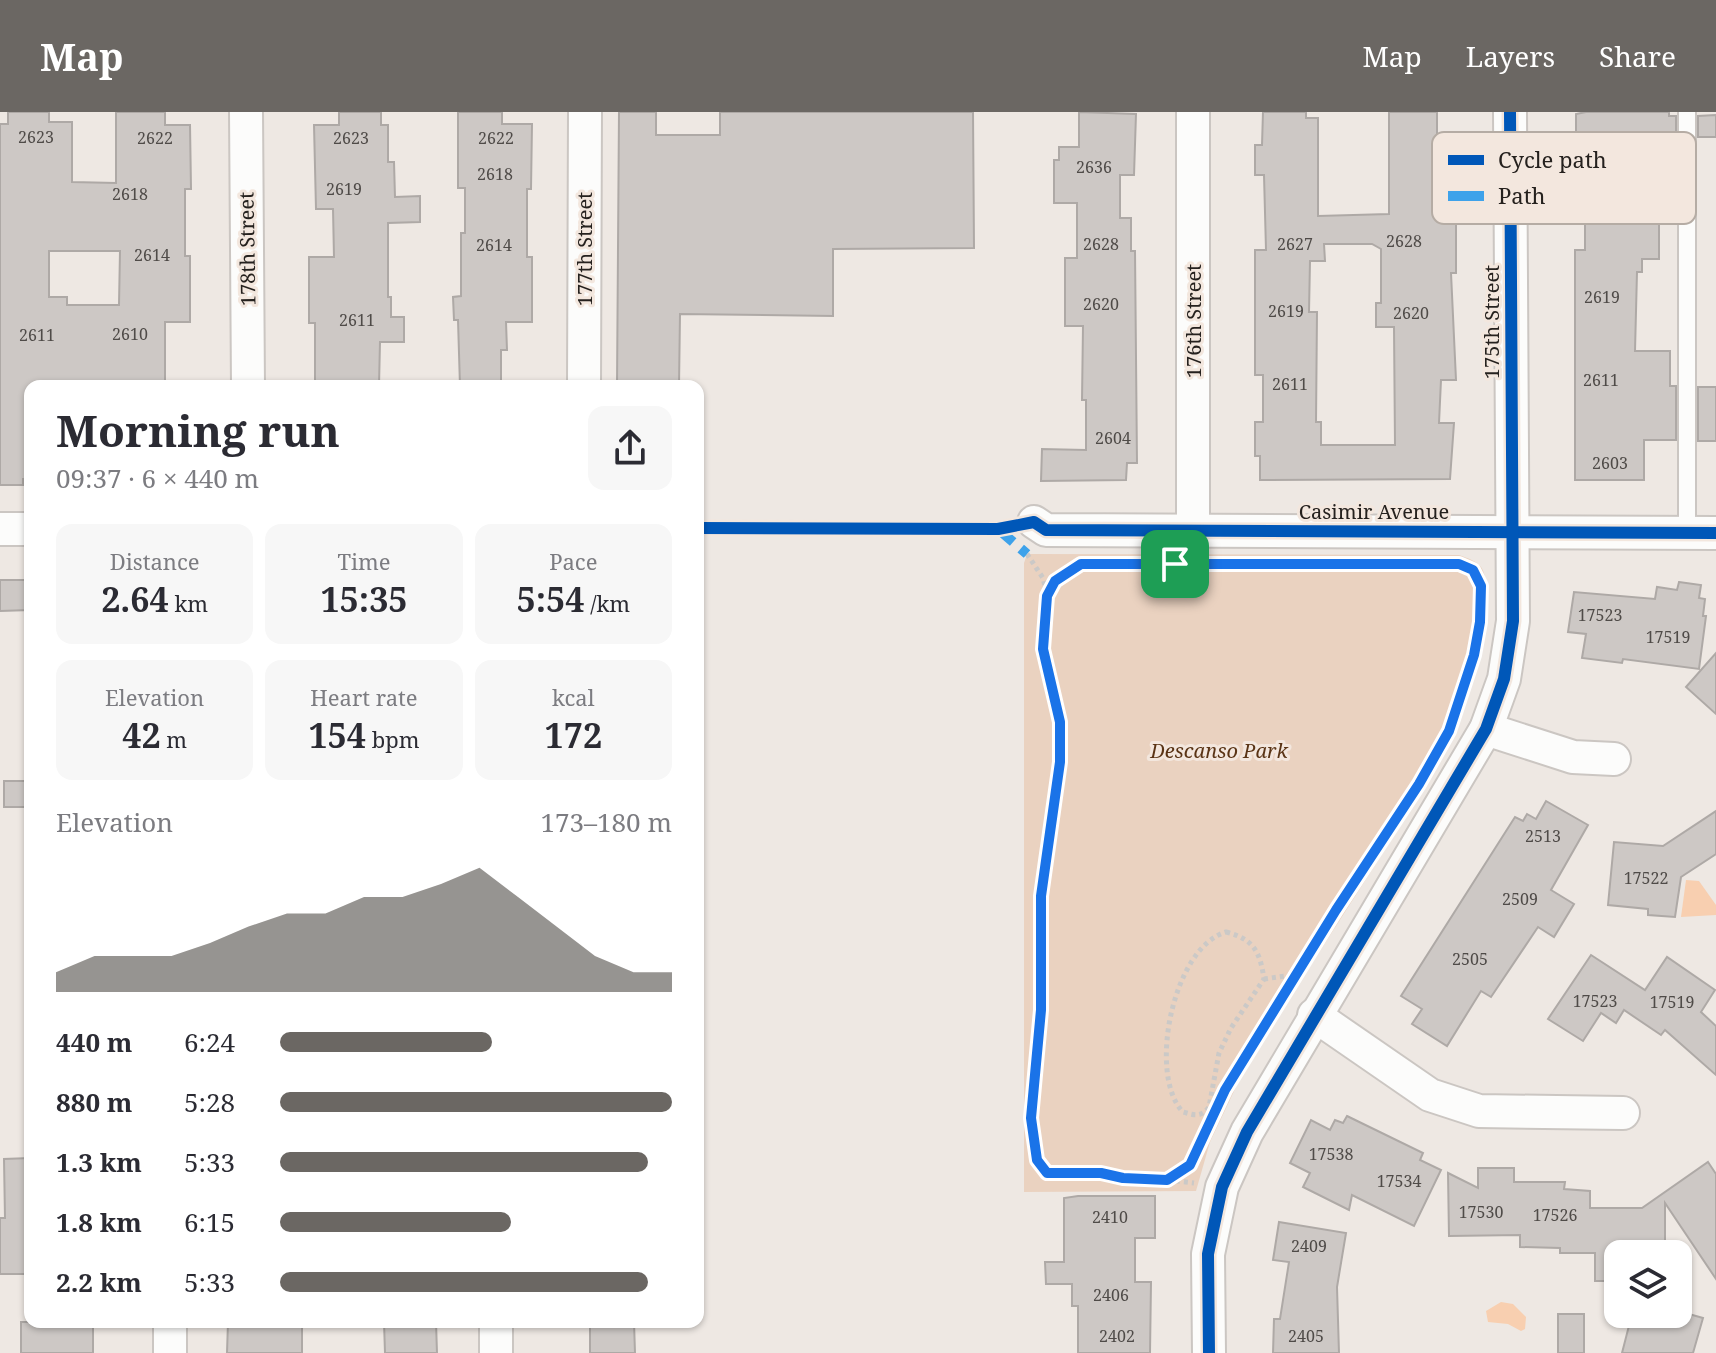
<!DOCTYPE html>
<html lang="en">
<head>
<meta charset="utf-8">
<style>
  body { margin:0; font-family:"Noto Serif",serif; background:#f7f7f7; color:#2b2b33; height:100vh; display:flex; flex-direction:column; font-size:30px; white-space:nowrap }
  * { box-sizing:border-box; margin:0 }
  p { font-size:26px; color:#7c7c81 }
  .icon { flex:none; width:44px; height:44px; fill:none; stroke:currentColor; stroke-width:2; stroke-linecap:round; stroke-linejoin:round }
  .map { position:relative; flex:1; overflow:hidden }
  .details { position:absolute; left:24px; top:268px; width:680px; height:948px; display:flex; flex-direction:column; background:#fff; border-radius:16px; box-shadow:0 2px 6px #0004 }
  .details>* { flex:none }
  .buttons { position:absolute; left:1604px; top:1128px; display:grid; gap:16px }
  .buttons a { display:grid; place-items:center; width:88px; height:88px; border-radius:16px; background:#fff; box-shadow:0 2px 6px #0004; font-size:40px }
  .pin { position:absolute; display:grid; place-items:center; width:68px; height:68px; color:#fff; margin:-34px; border-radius:16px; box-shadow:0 4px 12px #0006 }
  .round { display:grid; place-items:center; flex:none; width:84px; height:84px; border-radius:16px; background:#f7f7f7 }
  .overview { display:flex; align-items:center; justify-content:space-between; height:136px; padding:0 32px }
  h1 { font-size:44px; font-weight:700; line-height:60px }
  .figures { display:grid; grid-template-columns:repeat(3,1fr); gap:12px; height:136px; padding:8px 32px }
  .figures div { display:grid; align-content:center; border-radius:16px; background:#f7f7f7; text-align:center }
  .figures b { font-size:34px; font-weight:700 }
  .figures small { font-size:22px; font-weight:400 }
  .figures p { font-size:22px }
  .chart { height:224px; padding:16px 32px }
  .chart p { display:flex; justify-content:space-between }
  .chart svg { width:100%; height:144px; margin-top:8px; fill:#6b6763; opacity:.7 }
  ul { padding:0 32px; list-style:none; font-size:26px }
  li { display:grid; grid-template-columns:128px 96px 1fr; align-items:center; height:60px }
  li i { height:20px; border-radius:10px; background:#6b6763 }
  header { display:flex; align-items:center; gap:48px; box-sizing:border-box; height:112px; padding:0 40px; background:#6b6763; color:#fff }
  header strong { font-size:38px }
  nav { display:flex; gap:44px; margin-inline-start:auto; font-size:28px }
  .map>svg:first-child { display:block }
</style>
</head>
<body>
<header>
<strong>Map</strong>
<nav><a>Map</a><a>Layers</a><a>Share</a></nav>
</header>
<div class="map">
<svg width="1716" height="1241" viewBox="0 0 1716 1241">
  <rect width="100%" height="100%" fill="#eee8e3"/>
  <path fill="#ead2c0" d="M 1027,442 L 1459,443 C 1467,446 1475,448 1481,455 C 1488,465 1485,481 1485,492 C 1483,557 1460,613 1429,669 L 1245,956 L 1210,1030 L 1196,1079 L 1024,1080 L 1024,451 Z"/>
  <g fill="#f8cfb0">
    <path d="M 1686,768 L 1699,769 L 1716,793 L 1716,803 L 1681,805 Z"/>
    <path d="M 1501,1190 L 1513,1192 L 1526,1205 L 1525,1217 L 1521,1219 L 1508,1212 L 1488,1210 L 1486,1199 Z"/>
  </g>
  <g fill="#cdc8c5" stroke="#aea9a6" stroke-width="2" fill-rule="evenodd">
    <path d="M 8,0 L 49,0 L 49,10 L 72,10 L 72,70 L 116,71 L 116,0 L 165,0 L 165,13 L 190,13 L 191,77 L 185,77 L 185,144 L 190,144 L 190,210 L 165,210 L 165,274 L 30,274 L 30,367 L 23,367 L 23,373 L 0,373 L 0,12 L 8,12 ZM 49,139 L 120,139 L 119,193 L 67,193 L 67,185 L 49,185 Z"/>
    <path d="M 339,0 L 381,0 L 381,13 L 388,13 L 388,50 L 394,50 L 395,85 L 420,84 L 420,110 L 388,111 L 388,185 L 391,185 L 391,205 L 404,205 L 404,230 L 380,230 L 379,274 L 315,274 L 315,211 L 309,211 L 309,145 L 334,145 L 333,97 L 316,97 L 314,13 L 339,13 Z"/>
    <path d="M 458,0 L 502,0 L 502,12 L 532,12 L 531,77 L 527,77 L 527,145 L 532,145 L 532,210 L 506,210 L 507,238 L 501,238 L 501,274 L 460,274 L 458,208 L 454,208 L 453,185 L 461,184 L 461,121 L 465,121 L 465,76 L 458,76 Z"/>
    <path d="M 619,0 L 656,0 L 656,23 L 720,23 L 720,0 L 973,0 L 974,136 L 833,137 L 833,204 L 680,202 L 679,274 L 617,274 Z"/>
    <path d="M 1079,0 L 1136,2 L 1134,63 L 1120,63 L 1120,106 L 1131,106 L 1131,139 L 1135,139 L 1137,351 L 1127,351 L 1126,368 L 1041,369 L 1042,337 L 1086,338 L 1086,288 L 1082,288 L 1083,214 L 1065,214 L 1065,146 L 1077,146 L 1077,91 L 1054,91 L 1054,48 L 1059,48 L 1059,35 L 1079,35 Z"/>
    <path d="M 1263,0 L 1306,0 L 1306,6 L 1318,6 L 1318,104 L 1389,102 L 1389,0 L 1437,0 L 1437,38 L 1452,38 L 1452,70 L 1456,70 L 1456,161 L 1451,161 L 1456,268 L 1441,268 L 1439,311 L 1454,311 L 1450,367 L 1260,368 L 1260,344 L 1255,344 L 1255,310 L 1263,310 L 1263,263 L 1255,263 L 1255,138 L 1266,138 L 1264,63 L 1255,63 L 1255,33 L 1262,33 ZM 1324,132 L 1372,132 L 1381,137 L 1381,191 L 1376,191 L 1376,215 L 1394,215 L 1395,333 L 1321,333 L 1321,310 L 1316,310 L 1317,200 L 1309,200 L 1310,149 L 1325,149 Z"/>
    <path d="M 1586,0 L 1669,0 L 1669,4 L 1676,4 L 1676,25 L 1576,29 L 1576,2 Z"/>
    <path d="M 1716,3 L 1716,25 L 1698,25 L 1698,4 Z"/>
    <path d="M 1585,69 L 1659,70 L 1659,147 L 1642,147 L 1642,160 L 1637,160 L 1635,239 L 1670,239 L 1670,274 L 1676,274 L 1676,328 L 1644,328 L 1644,368 L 1575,368 L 1575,138 L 1585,138 Z"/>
    <rect x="1698" y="275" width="18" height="54"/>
    <path d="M 0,468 L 30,468 L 30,498 L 0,499 Z"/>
    <path d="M 1679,470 L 1701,473 L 1699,486 L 1705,487 L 1703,504 L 1706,504 L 1699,557 L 1623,547 L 1622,551 L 1582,546 L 1586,522 L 1568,520 L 1574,480 L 1655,487 L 1657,475 L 1677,478 Z"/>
    <path d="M 1716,541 L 1716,602 L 1686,575 Z"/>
    <rect x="4" y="669" width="26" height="26"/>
    <path d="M 1546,689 L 1588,713 L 1551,778 L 1574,792 L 1554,825 L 1538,815 L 1491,885 L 1481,879 L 1447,934 L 1412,912 L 1422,897 L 1401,884 L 1515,705 L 1523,709 L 1527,702 L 1536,707 Z"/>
    <path d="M 1716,699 L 1716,742 L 1681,765 L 1675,805 L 1648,803 L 1648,797 L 1608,793 L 1614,730 L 1663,734 Z"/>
    <path d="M 1591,843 L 1645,878 L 1667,845 L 1715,878 L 1701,900 L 1716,914 L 1716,963 L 1665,918 L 1661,923 L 1624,898 L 1616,911 L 1601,901 L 1583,929 L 1548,907 Z"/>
    <path d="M 1347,1004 L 1423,1041 L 1420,1048 L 1441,1058 L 1414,1114 L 1352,1083 L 1349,1098 L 1303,1075 L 1310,1061 L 1290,1051 L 1311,1008 L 1330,1018 L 1335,1008 L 1343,1011 Z"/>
    <path d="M 30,1046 L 30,1162 L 0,1162 L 0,1106 L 5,1106 L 4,1047 Z"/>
    <path d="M 1708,1050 L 1716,1062 L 1716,1167 L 1665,1091 L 1665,1142 L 1618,1142 L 1618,1169 L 1595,1169 L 1595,1141 L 1560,1141 L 1560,1136 L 1520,1135 L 1520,1123 L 1449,1124 L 1448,1061 L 1478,1076 L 1478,1056 L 1514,1056 L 1514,1070 L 1565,1070 L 1564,1077 L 1590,1079 L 1590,1096 L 1642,1096 Z"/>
    <path d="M 1078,1084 L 1155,1084 L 1155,1126 L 1135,1126 L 1135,1170 L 1151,1170 L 1150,1241 L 1078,1241 L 1078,1194 L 1072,1194 L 1072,1172 L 1046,1172 L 1045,1150 L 1064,1150 L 1064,1086 Z"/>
    <path d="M 1279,1110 L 1346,1121 L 1337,1175 L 1339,1241 L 1273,1241 L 1274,1207 L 1280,1207 L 1289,1150 L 1273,1148 Z"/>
    <rect x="1558" y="1202" width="26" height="39"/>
    <path d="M 1632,1202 L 1689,1202 L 1703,1206 L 1693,1241 L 1622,1241 Z"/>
    <rect x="21" y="1210" width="72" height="31"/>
    <path d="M 228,1210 L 302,1210 L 302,1241 L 227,1241 Z"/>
    <path d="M 384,1210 L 436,1210 L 437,1241 L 385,1241 Z"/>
    <path d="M 590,1210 L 634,1210 L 635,1241 L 590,1241 Z"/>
  </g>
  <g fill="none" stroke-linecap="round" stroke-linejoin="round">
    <g stroke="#cbc6c2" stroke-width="20">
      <path id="lane" d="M 1687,0 L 1687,421"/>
    </g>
    <g stroke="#cbc6c2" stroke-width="36">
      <g id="street">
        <path d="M 246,0 L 248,274"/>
        <path d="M 1193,0 L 1193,419"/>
        <path d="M 584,274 L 585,0"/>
        <path d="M 1034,410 L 1046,418 L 1716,421"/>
        <path d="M 0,417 L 30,417"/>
        <path d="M 1486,617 L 1573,645 L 1614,647"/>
        <path d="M 1314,903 L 1430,983 L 1479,999 L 1623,1001"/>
        <path d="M 170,1210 L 170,1241"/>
        <path d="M 496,1210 L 496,1241"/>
        <path d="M 1209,1241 L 1208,1142 L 1222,1075 L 1247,1020 L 1486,617 L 1504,567 L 1513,509 L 1510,0"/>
      </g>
    </g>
    <g stroke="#cbc9c7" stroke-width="5" stroke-dasharray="4 4" stroke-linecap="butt">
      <path d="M 1027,442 L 1043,466 L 1047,483"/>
      <path d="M 1081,452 L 1459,452 L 1473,458 C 1502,490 1454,610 1436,645 L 1336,798 L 1225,978 L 1190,1053 L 1167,1068 L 1123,1066 L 1101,1061 L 1047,1061 L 1037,1048 L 1031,1006 L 1041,898 L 1041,784 L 1060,650 L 1060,610 L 1043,537 L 1047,484 L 1055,469 Z"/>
      <path d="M 1226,820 C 1254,827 1260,840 1264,867 L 1231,916 L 1219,941 L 1209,995 C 1201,1006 1194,1003 1183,1000 C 1147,963 1173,835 1226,820 Z"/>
      <path d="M 1264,867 L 1299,862"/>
      <path d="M 1235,967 L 1245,956"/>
      <path d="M 1168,1068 L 1194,1071"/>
    </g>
    <use href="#lane" stroke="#fcfcfb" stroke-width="16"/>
    <use href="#street" stroke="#fcfcfb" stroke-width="32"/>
    <path stroke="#3ea2ea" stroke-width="10" stroke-dasharray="20 10" stroke-linecap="butt" d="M 998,417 L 1027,442"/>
    <g stroke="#f3e7de" stroke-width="17">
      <g id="cycleway">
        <path d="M 698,416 L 998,417 L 1034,410 L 1046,418 L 1716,421"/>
        <path d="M 1209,1241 L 1208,1142 L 1222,1075 L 1247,1020 L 1486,617 L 1504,567 L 1513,509 L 1510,0"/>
      </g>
    </g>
    <use href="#cycleway" stroke="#0057b8" stroke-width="12"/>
  </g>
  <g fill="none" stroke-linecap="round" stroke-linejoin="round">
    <g stroke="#fff" stroke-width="16">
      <path id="route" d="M 1081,452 L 1459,452 L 1473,458 L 1481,474 L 1480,510 L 1474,543 L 1449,619 L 1419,672 L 1336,798 L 1225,978 L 1190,1053 L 1167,1068 L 1123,1066 L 1101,1061 L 1047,1061 L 1037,1048 L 1031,1006 L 1041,898 L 1041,784 L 1060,650 L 1060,610 L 1043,537 L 1047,484 L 1055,469 Z"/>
    </g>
    <use href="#route" stroke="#1a73e8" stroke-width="10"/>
  </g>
  <g text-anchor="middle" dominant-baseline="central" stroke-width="6" stroke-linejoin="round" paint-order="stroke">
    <g font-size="16" fill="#4f4b48">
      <text x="36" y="25">2623</text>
      <text x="155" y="26">2622</text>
      <text x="351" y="26">2623</text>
      <text x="496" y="26">2622</text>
      <text x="1094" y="55">2636</text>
      <text x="495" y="62">2618</text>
      <text x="344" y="77">2619</text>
      <text x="130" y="82">2618</text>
      <text x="1404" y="129">2628</text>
      <text x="1101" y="132">2628</text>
      <text x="1295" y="132">2627</text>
      <text x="494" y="133">2614</text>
      <text x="152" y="143">2614</text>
      <text x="1602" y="185">2619</text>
      <text x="1101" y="192">2620</text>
      <text x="1286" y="199">2619</text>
      <text x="1411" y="201">2620</text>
      <text x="357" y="208">2611</text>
      <text x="130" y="222">2610</text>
      <text x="37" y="223">2611</text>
      <text x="1601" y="268">2611</text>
      <text x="1290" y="272">2611</text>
      <text x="1113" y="326">2604</text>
      <text x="1610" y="351">2603</text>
      <text x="1600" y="503">17523</text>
      <text x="1668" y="525">17519</text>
      <text x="1543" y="724">2513</text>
      <text x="1646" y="766">17522</text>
      <text x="1520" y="787">2509</text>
      <text x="1470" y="847">2505</text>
      <text x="1595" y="889">17523</text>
      <text x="1672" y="890">17519</text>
      <text x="1331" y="1042">17538</text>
      <text x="1399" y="1069">17534</text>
      <text x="1481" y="1100">17530</text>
      <text x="1555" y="1103">17526</text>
      <text x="1110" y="1105">2410</text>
      <text x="1309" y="1134">2409</text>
      <text x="1111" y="1183">2406</text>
      <text x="1117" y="1224">2402</text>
      <text x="1306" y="1224">2405</text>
    </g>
    <g font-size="20" fill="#25211e" stroke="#f3e7de">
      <text transform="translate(247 137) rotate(-91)">178th Street</text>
      <text transform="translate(584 137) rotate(-90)">177th Street</text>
      <text transform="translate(1193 209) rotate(-90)">176th Street</text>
      <text transform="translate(1491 210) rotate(-90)">175th Street</text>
      <text x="1374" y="399">Casimir Avenue</text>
    </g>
    <g font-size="20" font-style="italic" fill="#5a3415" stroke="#f3e7de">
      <text x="1219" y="638">Descanso Park</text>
    </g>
  </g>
  <rect x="1432" y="20" width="264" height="92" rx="12" fill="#f3e7de" stroke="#b5aca4" stroke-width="2"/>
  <rect x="1448" y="43" width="36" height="10" fill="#0057b8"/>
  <rect x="1448" y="79" width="36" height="10" fill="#3ea2ea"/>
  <g font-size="22" fill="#25211e">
    <text x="1498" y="56">Cycle path</text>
    <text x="1498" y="92">Path</text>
  </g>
</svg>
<div class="buttons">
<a><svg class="icon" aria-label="layers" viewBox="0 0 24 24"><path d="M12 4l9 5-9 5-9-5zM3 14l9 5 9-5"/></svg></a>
</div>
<div class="pin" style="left:1175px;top:452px;background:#1e9e55"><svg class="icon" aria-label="arrive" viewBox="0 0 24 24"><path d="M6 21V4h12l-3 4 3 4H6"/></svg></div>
<section class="details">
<div class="overview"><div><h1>Morning run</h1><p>09:37 · 6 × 440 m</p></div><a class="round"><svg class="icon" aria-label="share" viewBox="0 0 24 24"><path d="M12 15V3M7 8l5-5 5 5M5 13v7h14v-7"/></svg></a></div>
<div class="figures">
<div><p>Distance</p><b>2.64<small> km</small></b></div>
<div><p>Time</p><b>15:35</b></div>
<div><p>Pace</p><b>5:54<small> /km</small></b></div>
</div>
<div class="figures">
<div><p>Elevation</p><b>42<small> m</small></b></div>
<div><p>Heart rate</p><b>154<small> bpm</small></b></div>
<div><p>kcal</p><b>172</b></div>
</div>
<div class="chart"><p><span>Elevation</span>173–180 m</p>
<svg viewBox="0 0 160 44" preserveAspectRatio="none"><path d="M0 44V38L10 33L20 33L30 33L40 29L50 24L60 20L70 20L80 15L90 15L100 11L110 6L120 15L130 24L140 33L150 38L160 38V44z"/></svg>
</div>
<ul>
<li><b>440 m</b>6:24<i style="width:54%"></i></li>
<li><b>880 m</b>5:28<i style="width:100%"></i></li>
<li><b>1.3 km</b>5:33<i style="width:94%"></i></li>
<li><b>1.8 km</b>6:15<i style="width:59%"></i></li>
<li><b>2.2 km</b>5:33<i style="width:94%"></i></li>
</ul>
</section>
</div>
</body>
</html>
